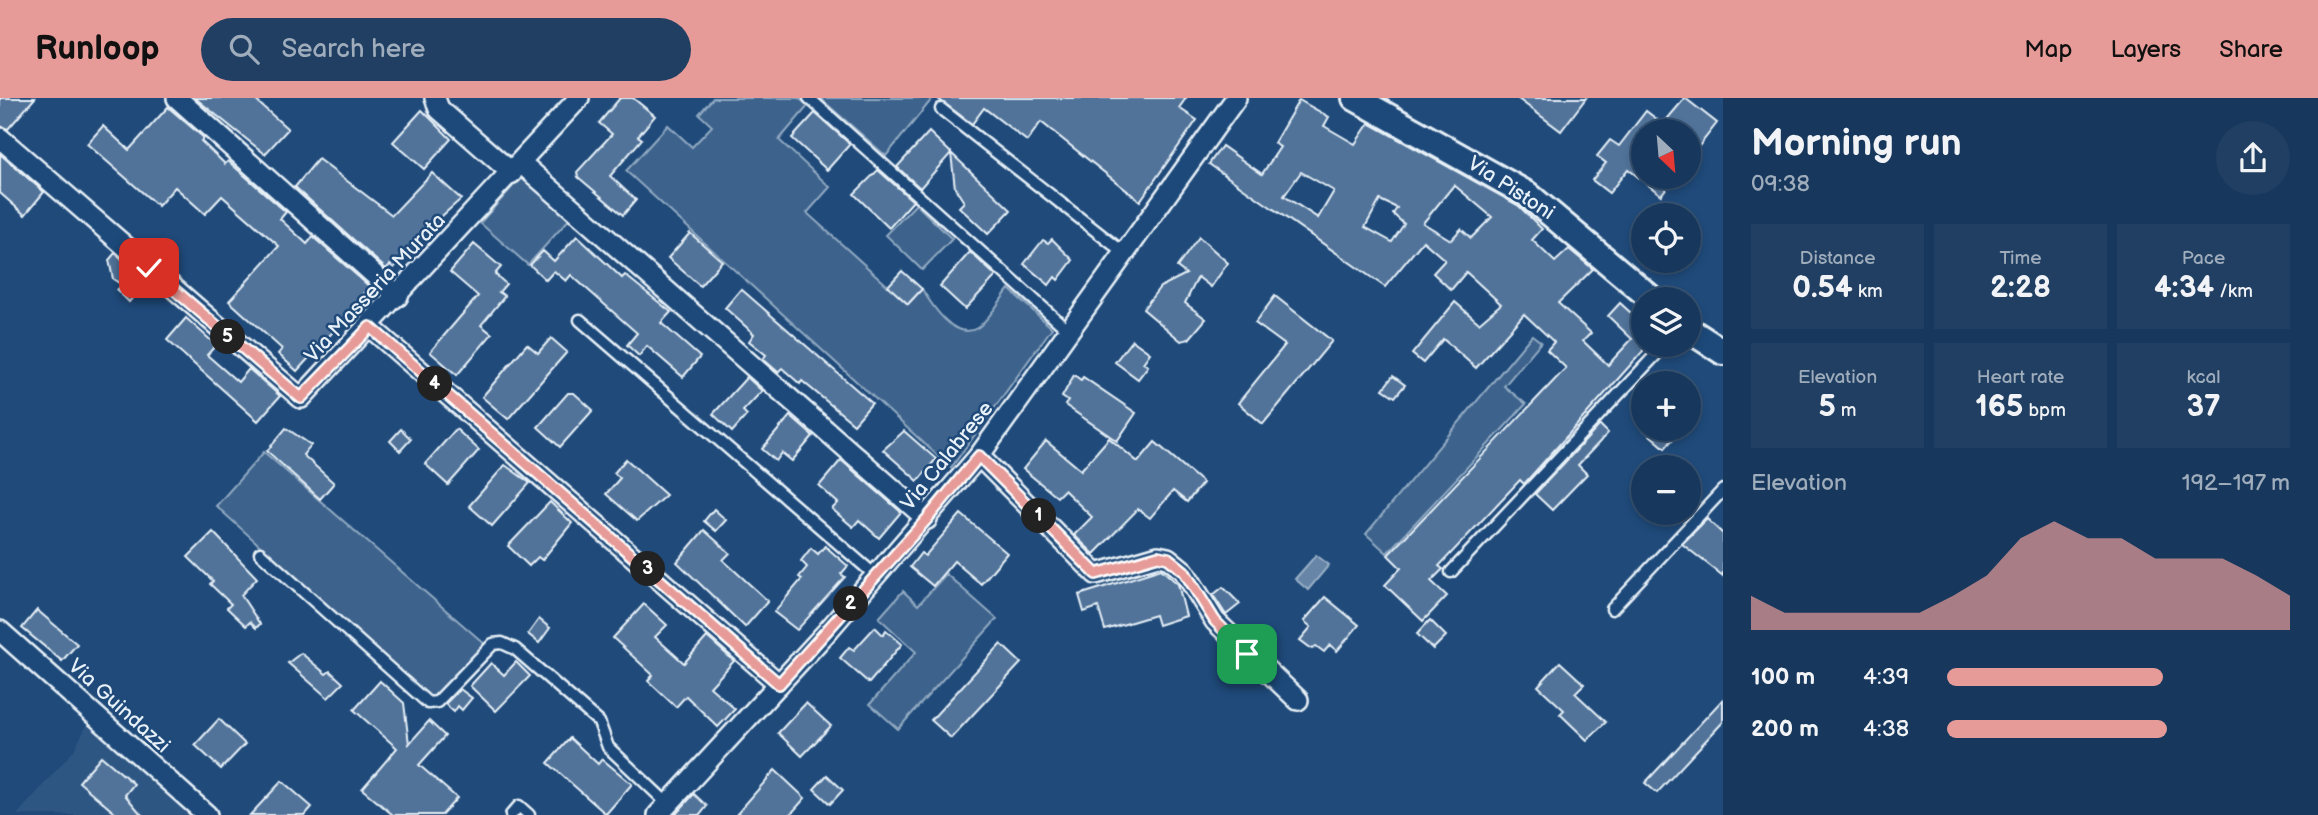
<!DOCTYPE html>
<html lang="en">
<head>
<meta charset="utf-8">
<style>
  body { margin:0; font-family:"Balsamiq Sans",sans-serif; background:#203f62; color:#f1f3f6; height:100vh; display:flex; flex-direction:column; font-size:26px; white-space:nowrap }
  * { box-sizing:border-box; margin:0 }
  p { font-size:23px; color:#9eacbb }
  .icon { flex:none; width:38px; height:38px; fill:none; stroke:currentColor; stroke-width:2; stroke-linecap:round; stroke-linejoin:round }
  .map { position:relative; flex:1; overflow:hidden }
  .drawer { display:flex; flex-direction:column; background:#17385c; width:595px }
  .drawer>* { flex:none }
  .needle { width:46px; rotate:154deg }
  .buttons { position:absolute; left:1631px; top:21px; display:grid; gap:14px }
  .buttons a { display:grid; place-items:center; width:70px; height:70px; border-radius:50%; background:#17385c; box-shadow:0 4px 10px #0003,0 0 0 2px #365272; font-size:35px }
  .pin { position:absolute; display:grid; place-items:center; width:60px; height:60px; color:#fff; margin:-30px; border-radius:14px; box-shadow:0 4px 10px #0006 }
  .km { position:absolute; width:35px; height:35px; margin:-18px; border-radius:50%; background:#222; color:#fff; font-size:19px; line-height:35px; text-align:center }
  .round { display:grid; place-items:center; flex:none; width:74px; height:74px; border-radius:37px; background:#203f62 }
  .headline { display:flex; align-items:center; justify-content:space-between; height:119px; padding:0 28px }
  h1 { font-size:38px; font-weight:700; line-height:52px }
  .stats { display:grid; grid-template-columns:repeat(3,1fr); gap:10px; height:119px; padding:7px 28px }
  .stats div { display:grid; align-content:center; border-radius:0px; background:#203f62; text-align:center }
  .stats b { font-size:30px; font-weight:700 }
  .stats small { font-size:19px; font-weight:400 }
  .stats p { font-size:19px }
  .chart { height:196px; padding:14px 28px }
  .chart p { display:flex; justify-content:space-between }
  .chart svg { width:100%; height:126px; margin-top:7px; fill:#e69b98; opacity:.7 }
  ul { padding:0 28px; list-style:none; font-size:23px }
  li { display:grid; grid-template-columns:112px 84px 1fr; align-items:center; height:52px }
  li i { height:18px; border-radius:9px; background:#e69b98 }
  header { display:flex; align-items:center; gap:42px; box-sizing:border-box; height:98px; padding:0 35px; background:#e69b98; color:#111 }
  header strong { font-size:33px }
  nav { display:flex; gap:38px; margin-inline-start:auto; font-size:24px }
  .search { width:490px; height:63px; background:#203f62; display:flex; align-items:center; gap:18px; box-sizing:border-box; padding:0 24px; border-radius:38px; color:#9eacbb; font-size:26px }
  main { display:flex; flex:1; min-height:0 }
  .map>svg:first-child { display:block }
</style>
</head>
<body>
<header>
<strong>Runloop</strong>
<div class="search"><svg class="icon" aria-label="search" viewBox="0 0 24 24"><circle cx="10" cy="10" r="6"/><path d="M15 15l6 6"/></svg>Search here</div>
<nav><a>Map</a><a>Layers</a><a>Share</a></nav>
</header>
<main>
<div class="map">
<svg width="1723" height="717" viewBox="0 0 1723 717">
  <rect width="100%" height="100%" fill="#1f4a7a"/>
  <filter id="ink" filterUnits="userSpaceOnUse"><feTurbulence type="fractalNoise" baseFrequency=".0143" numOctaves="2"/><feDisplacementMap in="SourceGraphic" scale="14" xChannelSelector="R" yChannelSelector="G"/><feConvolveMatrix kernelMatrix="1 2 1 2 8 2 1 2 1" color-interpolation-filters="sRGB"/></filter>
  <g filter="url(#ink)">
    <path fill="#2e5683" d="M 87,627 L 189,717 L 17,717 L 74,652 Z"/>
    <g fill="#3c628c" stroke="#92aac2" stroke-width="2">
      <path d="M 713,0 L 799,0 L 808,8 L 779,42 L 830,89 L 807,115 L 908,206 L 922,191 C 931,206 955,244 977,230 C 989,222 1000,202 1009,191 L 1052,230 L 951,370 L 626,73 L 668,27 L 692,49 L 712,28 L 699,16 Z"/>
      <path d="M 820,0 L 931,0 L 932,1 L 886,58 Z"/>
      <path d="M 524,76 L 572,118 L 528,167 L 480,125 Z"/>
      <path d="M 916,106 L 952,141 L 922,172 L 886,137 Z"/>
      <path d="M 1532,237 L 1541,244 L 1504,288 L 1526,306 L 1387,455 L 1366,436 Z"/>
      <path d="M 264,354 L 486,547 L 437,599 L 429,600 L 216,408 Z"/>
      <path d="M 946,476 L 997,521 L 898,631 L 870,606 L 916,554 L 879,520 L 903,493 L 918,507 Z"/>
    </g>
    <path fill="#6685a7" stroke="#9ab0c7" stroke-width="2" d="M 1316,457 L 1329,467 L 1308,492 L 1295,481 Z"/>
    <g fill="#517399" stroke="#e8f1f8" stroke-width="2" fill-rule="evenodd">
      <path d="M 0,0 L 35,0 L 8,31 L 0,28 Z"/>
      <path d="M 195,0 L 253,0 L 288,31 L 265,56 Z"/>
      <path d="M 620,0 L 633,0 L 655,18 L 638,38 L 642,41 L 610,78 L 636,102 L 623,117 L 578,79 L 577,74 L 612,36 L 599,25 Z"/>
      <path d="M 937,0 L 1186,0 L 1179,10 L 1197,22 L 1140,103 L 1041,24 L 1027,43 L 984,10 L 972,26 Z"/>
      <path d="M 1517,0 L 1586,0 L 1561,33 Z"/>
      <path d="M 1685,0 L 1717,25 L 1689,61 L 1689,33 L 1643,33 L 1643,79 L 1675,79 L 1661,97 L 1628,71 L 1609,95 L 1592,82 L 1606,65 L 1597,58 L 1610,42 L 1619,48 L 1646,13 L 1663,26 Z"/>
      <path d="M 1299,2 L 1329,19 L 1324,28 L 1355,46 L 1369,25 L 1519,108 L 1542,131 L 1532,142 L 1555,164 L 1569,151 L 1593,171 L 1558,205 L 1591,235 L 1583,243 L 1608,267 L 1632,241 L 1608,218 L 1620,205 L 1643,226 L 1643,253 L 1524,386 L 1520,382 L 1439,468 L 1443,471 L 1431,483 L 1447,498 L 1423,523 L 1385,487 L 1401,470 L 1388,457 L 1566,270 L 1547,252 L 1554,244 L 1524,216 L 1476,270 L 1443,241 L 1423,265 L 1412,256 L 1455,204 L 1479,225 L 1501,206 L 1466,174 L 1451,192 L 1433,175 L 1445,162 L 1423,143 L 1385,189 L 1209,66 L 1222,48 L 1262,76 L 1280,49 L 1274,45 ZM 1301,74 L 1334,93 L 1318,120 L 1284,98 ZM 1454,87 L 1492,119 L 1471,140 L 1461,131 L 1451,142 L 1423,125 ZM 1380,102 L 1397,110 L 1393,116 L 1404,126 L 1392,144 L 1365,129 Z"/>
      <path d="M 168,9 L 204,40 L 201,43 L 225,66 L 228,63 L 286,114 L 280,121 L 307,146 L 313,139 L 370,189 L 362,198 L 364,200 L 297,273 L 278,256 L 282,251 L 229,203 L 279,148 L 222,98 L 205,116 L 175,89 L 158,108 L 87,46 L 103,28 L 129,52 Z"/>
      <path d="M 422,12 L 451,41 L 424,71 L 393,44 Z"/>
      <path d="M 815,15 L 850,46 L 827,72 L 792,40 Z"/>
      <path d="M 929,34 L 1011,112 L 988,136 L 959,109 L 964,104 L 955,90 L 951,55 L 920,90 L 897,69 Z"/>
      <path d="M 0,56 L 44,94 L 25,117 L 0,95 Z"/>
      <path d="M 318,61 L 392,117 L 432,75 L 461,101 L 433,126 L 394,170 L 390,167 L 386,171 L 295,89 Z"/>
      <path d="M 878,72 L 913,103 L 889,130 L 854,96 Z"/>
      <path d="M 690,135 L 722,163 L 700,188 L 668,160 Z"/>
      <path d="M 577,138 L 622,180 L 625,177 L 671,214 L 661,225 L 700,259 L 683,279 L 647,248 L 639,258 L 627,247 L 637,235 L 571,177 L 566,183 L 554,173 L 546,182 L 530,167 L 543,153 L 554,163 Z"/>
      <path d="M 1199,139 L 1228,165 L 1211,189 L 1198,179 L 1185,205 L 1206,221 L 1189,241 L 1181,243 L 1143,211 L 1160,189 L 1186,176 L 1177,169 Z"/>
      <path d="M 1052,141 L 1073,162 L 1058,182 L 1055,179 L 1049,187 L 1024,166 L 1043,142 L 1048,145 Z"/>
      <path d="M 474,146 L 501,169 L 495,176 L 506,186 L 499,194 L 505,198 L 481,227 L 492,236 L 457,277 L 430,254 L 478,198 L 450,174 Z"/>
      <path d="M 970,154 L 996,178 L 965,211 L 940,188 Z"/>
      <path d="M 115,155 L 147,183 L 129,204 L 117,192 L 122,187 L 113,181 L 109,162 Z"/>
      <path d="M 902,173 L 922,191 L 908,206 L 888,188 Z"/>
      <path d="M 741,191 L 872,305 L 854,326 L 802,283 L 800,286 L 782,270 L 778,274 L 763,261 L 766,257 L 749,243 L 754,236 L 725,210 Z"/>
      <path d="M 1275,198 L 1332,243 L 1263,326 L 1238,305 L 1285,247 L 1255,225 Z"/>
      <path d="M 186,220 L 216,247 L 207,257 L 238,284 L 249,271 L 280,298 L 258,323 L 167,242 Z"/>
      <path d="M 551,240 L 567,254 L 508,321 L 482,299 L 527,246 L 538,255 Z"/>
      <path d="M 1132,242 L 1150,255 L 1143,265 L 1148,268 L 1138,281 L 1115,264 Z"/>
      <path d="M 1074,277 L 1081,282 L 1083,279 L 1136,315 L 1117,343 L 1065,307 L 1068,303 L 1062,299 Z"/>
      <path d="M 1393,278 L 1405,287 L 1395,299 L 1383,291 Z"/>
      <path d="M 747,279 L 762,293 L 743,313 L 747,317 L 732,334 L 713,316 Z"/>
      <path d="M 568,295 L 574,295 L 593,312 L 560,349 L 538,329 Z"/>
      <path d="M 790,318 L 813,338 L 792,363 L 782,355 L 776,363 L 762,351 Z"/>
      <path d="M 1600,327 L 1608,335 L 1578,367 L 1587,376 L 1552,412 L 1535,396 Z"/>
      <path d="M 286,330 L 311,347 L 303,357 L 334,385 L 320,401 L 267,353 Z"/>
      <path d="M 401,331 L 411,341 L 400,353 L 390,343 Z"/>
      <path d="M 456,331 L 479,352 L 448,387 L 425,366 Z"/>
      <path d="M 1643,331 L 1682,331 L 1665,350 Z"/>
      <path d="M 904,333 L 936,361 L 918,383 L 883,352 Z"/>
      <path d="M 1109,340 L 1138,364 L 1155,344 L 1203,385 L 1187,404 L 1173,393 L 1150,420 L 1138,411 L 1094,456 L 1074,437 L 1092,419 L 1064,392 L 1057,399 L 1023,371 L 1046,343 L 1081,372 Z"/>
      <path d="M 626,361 L 666,397 L 637,423 L 606,396 L 620,380 L 614,375 Z"/>
      <path d="M 841,362 L 901,414 L 879,440 L 859,422 L 853,429 L 832,411 L 838,405 L 819,388 Z"/>
      <path d="M 505,367 L 530,385 L 492,428 L 469,408 Z"/>
      <path d="M 550,404 L 572,425 L 542,462 L 538,459 L 529,468 L 508,448 Z"/>
      <path d="M 714,411 L 726,422 L 716,433 L 704,423 Z"/>
      <path d="M 961,416 L 1007,455 L 981,486 L 954,463 L 933,488 L 910,469 L 921,455 L 925,458 Z"/>
      <path d="M 1707,421 L 1723,436 L 1723,478 L 1682,446 Z"/>
      <path d="M 704,432 L 730,455 L 723,462 L 768,503 L 745,529 L 677,464 Z"/>
      <path d="M 213,434 L 257,480 L 241,497 L 260,526 L 256,530 L 250,524 L 246,528 L 227,510 L 231,506 L 210,486 L 213,483 L 188,459 Z"/>
      <path d="M 825,448 L 848,468 L 841,476 L 845,479 L 797,532 L 774,514 L 802,481 L 799,479 L 807,469 L 801,463 L 811,450 L 818,456 Z"/>
      <path d="M 1161,471 L 1178,486 L 1186,518 L 1158,527 L 1155,517 L 1105,532 L 1098,509 L 1084,514 L 1079,497 Z"/>
      <path d="M 1223,489 L 1240,506 L 1226,517 L 1213,497 Z"/>
      <path d="M 1325,499 L 1359,527 L 1337,553 L 1330,547 L 1324,554 L 1316,548 L 1312,551 L 1300,542 L 1311,529 L 1304,523 Z"/>
      <path d="M 644,506 L 667,527 L 655,539 L 684,565 L 707,539 L 734,563 L 710,589 L 735,611 L 718,629 L 686,598 L 676,609 L 648,583 L 653,577 L 613,540 Z"/>
      <path d="M 37,512 L 77,546 L 62,563 L 22,530 Z"/>
      <path d="M 539,521 L 550,530 L 539,545 L 528,536 Z"/>
      <path d="M 1430,522 L 1446,538 L 1433,551 L 1417,536 Z"/>
      <path d="M 875,529 L 883,537 L 886,532 L 902,546 L 869,585 L 840,560 L 849,549 L 854,552 Z"/>
      <path d="M 1001,546 L 1021,565 L 951,640 L 931,622 Z"/>
      <path d="M 301,555 L 326,576 L 330,573 L 343,585 L 328,600 L 288,565 Z"/>
      <path d="M 516,564 L 530,578 L 496,613 L 470,588 L 491,565 L 504,577 Z"/>
      <path d="M 1560,564 L 1584,586 L 1575,595 L 1606,624 L 1587,642 L 1560,616 L 1564,612 L 1538,588 Z"/>
      <path d="M 380,583 L 404,605 L 409,646 L 429,623 L 445,638 L 419,667 L 457,700 L 442,717 L 393,717 L 362,691 L 397,650 L 354,612 Z"/>
      <path d="M 460,591 L 472,600 L 462,612 L 458,608 L 454,614 L 445,606 Z"/>
      <path d="M 1723,601 L 1723,624 L 1657,695 L 1645,685 Z"/>
      <path d="M 806,605 L 831,628 L 802,658 L 778,635 Z"/>
      <path d="M 219,621 L 245,646 L 221,671 L 195,647 Z"/>
      <path d="M 570,640 L 598,666 L 602,661 L 632,686 L 606,716 L 548,665 Z"/>
      <path d="M 101,658 L 134,686 L 125,697 L 142,717 L 117,717 L 79,684 Z"/>
      <path d="M 775,672 L 805,700 L 790,717 L 736,717 Z"/>
      <path d="M 827,677 L 843,692 L 830,706 L 814,691 Z"/>
      <path d="M 282,683 L 312,709 L 305,717 L 250,717 Z"/>
      <path d="M 694,696 L 707,708 L 700,717 L 675,717 Z"/>
    </g>
    <g fill="none" stroke-linecap="round" stroke-linejoin="round">
      <g stroke="#e8f1f8" stroke-width="15">
        <g id="service">
          <path d="M 809,0 L 1069,233"/>
          <path d="M 941,11 L 1124,155"/>
          <path d="M 580,222 L 876,478"/>
          <path d="M 260,455 L 428,605 L 437,604 L 493,546 L 502,545 L 515,551 L 599,624 L 608,649 L 668,706"/>
          <path d="M 1451,474 L 1665,247"/>
          <path d="M 1612,511 L 1723,392"/>
          <path d="M 511,717 L 519,708 L 529,717"/>
        </g>
      </g>
      <g stroke="#e8f1f8" stroke-width="24">
        <g id="minor">
          <path d="M 177,0 L 398,198"/>
          <path d="M 435,0 L 439,11 L 512,75"/>
          <path d="M 0,40 L 301,300 L 579,0"/>
          <path d="M 521,65 L 927,421"/>
          <path d="M 370,229 L 779,586"/>
          <path d="M 979,358 L 1096,476 L 1158,458 L 1168,460 L 1184,473 L 1215,523 L 1298,602"/>
          <path d="M 0,533 L 207,717"/>
          <path d="M 658,717 L 825,536 L 979,358 L 1236,0"/>
        </g>
      </g>
      <g stroke="#e8f1f8" stroke-width="30">
        <g id="tertiary">
          <path d="M 1355,0 L 1527,96 L 1652,201"/>
          <path d="M 1689,232 L 1723,254"/>
        </g>
      </g>
      <use href="#service" stroke="#1f4a7a" stroke-width="10"/>
      <use href="#minor" stroke="#1f4a7a" stroke-width="19"/>
      <use href="#tertiary" stroke="#1f4a7a" stroke-width="24"/>
    </g>
  </g>
  <g fill="none" stroke-linecap="round" stroke-linejoin="round" filter="url(#ink)">
    <g stroke="#fff" stroke-width="14">
      <path id="route" d="M 149,170 L 301,300 L 370,229 L 779,586 L 927,421 L 979,358 L 1096,476 L 1158,458 L 1168,460 L 1184,473 L 1215,523 L 1247,556"/>
    </g>
    <use href="#route" stroke="#e69b98" stroke-width="9"/>
  </g>
  <g text-anchor="middle" dominant-baseline="central" stroke-width="5" stroke-linejoin="round" paint-order="stroke">
    <g font-size="21" fill="#e8f1f8" stroke="#1f4a7a">
      <text transform="translate(1511 90) rotate(33)">Via Pistoni</text>
      <text transform="translate(375 190) rotate(-47)">Via Masseria Murata</text>
      <text transform="translate(947 358) rotate(-51)">Via Calabrese</text>
      <text transform="translate(119 608) rotate(42)">Via Guindazzi</text>
    </g>
  </g>
</svg>
<div class="buttons">
<a><svg class="needle" viewBox="-14 -14 28 28"><path d="M0-13l5 13h-10z" fill="#e53935"/><path d="M0 13l5-13h-10z" fill="#9eacbb"/></svg></a>
<a><svg class="icon" aria-label="locate" viewBox="0 0 24 24"><circle cx="12" cy="12" r="6"/><path d="M12 2v4M12 18v4M2 12h4M18 12h4"/></svg></a>
<a><svg class="icon" aria-label="layers" viewBox="0 0 24 24"><path d="M12 4l9 5-9 5-9-5zM3 14l9 5 9-5"/></svg></a>
<a>+</a>
<a>−</a>
</div>
<div class="pin" style="left:1247px;top:556px;background:#1e9e55"><svg class="icon" aria-label="arrive" viewBox="0 0 24 24"><path d="M6 21V4h12l-3 4 3 4H6"/></svg></div>
<div class="pin" style="left:149px;top:170px;background:#d93025"><svg class="icon" aria-label="check" viewBox="0 0 24 24"><path d="M5 12l5 5 9-10"/></svg></div>
<b class="km" style="left:1039px;top:418px">1</b>
<b class="km" style="left:851px;top:506px">2</b>
<b class="km" style="left:648px;top:471px">3</b>
<b class="km" style="left:435px;top:286px">4</b>
<b class="km" style="left:228px;top:239px">5</b>
</div>
<section class="drawer">
<div class="headline"><div><h1>Morning run</h1><p>09:38</p></div><a class="round"><svg class="icon" aria-label="share" viewBox="0 0 24 24"><path d="M12 15V3M7 8l5-5 5 5M5 13v7h14v-7"/></svg></a></div>
<div class="stats">
<div><p>Distance</p><b>0.54<small> km</small></b></div>
<div><p>Time</p><b>2:28</b></div>
<div><p>Pace</p><b>4:34<small> /km</small></b></div>
</div>
<div class="stats">
<div><p>Elevation</p><b>5<small> m</small></b></div>
<div><p>Heart rate</p><b>165<small> bpm</small></b></div>
<div><p>kcal</p><b>37</b></div>
</div>
<div class="chart"><p><span>Elevation</span>192–197 m</p>
<svg viewBox="0 0 160 44" preserveAspectRatio="none"><path d="M0 44V32L10 38L20 38L30 38L40 38L50 38L60 32L70 25L80 12L90 6L100 12L110 12L120 19L130 19L140 19L150 25L160 32V44z"/></svg>
</div>
<ul>
<li><b>100 m</b>4:39<i style="width:63%"></i></li>
<li><b>200 m</b>4:38<i style="width:64%"></i></li>
</ul>
</section>
</main>
</body>
</html>
